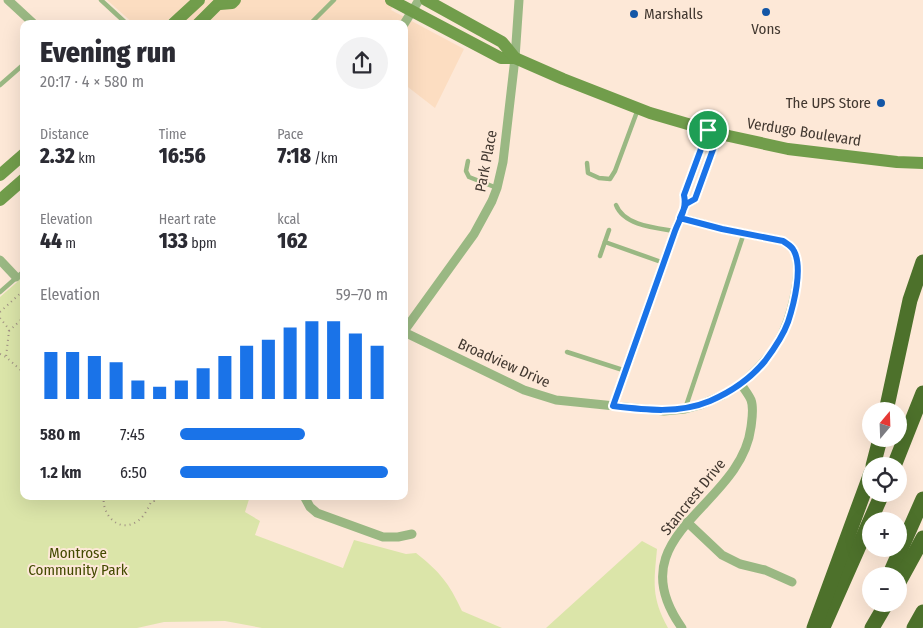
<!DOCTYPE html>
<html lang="en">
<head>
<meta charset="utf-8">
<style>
  body { margin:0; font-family:"Fira Sans Condensed",sans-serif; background:#f2f2f3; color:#2b2b33; height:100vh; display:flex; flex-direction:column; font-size:19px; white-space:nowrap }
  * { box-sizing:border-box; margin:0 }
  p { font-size:16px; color:#7c7c81 }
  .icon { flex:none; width:28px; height:28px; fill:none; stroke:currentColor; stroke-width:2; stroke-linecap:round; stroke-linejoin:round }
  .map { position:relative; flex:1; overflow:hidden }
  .side { position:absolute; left:20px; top:20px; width:388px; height:480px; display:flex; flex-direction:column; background:#fff; border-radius:10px; box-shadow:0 5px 20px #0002 }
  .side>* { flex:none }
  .needle { width:32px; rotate:19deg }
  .controls { position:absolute; left:862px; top:402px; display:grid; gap:10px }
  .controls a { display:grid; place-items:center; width:45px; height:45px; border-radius:50%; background:#fff; box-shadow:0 5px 20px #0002; font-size:25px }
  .pin { position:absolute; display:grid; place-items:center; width:42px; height:42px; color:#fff; margin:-21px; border:2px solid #fff; border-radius:50%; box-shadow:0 1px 5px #0007 }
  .round { display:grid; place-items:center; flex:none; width:52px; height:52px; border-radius:26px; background:#f2f2f3 }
  .overview { display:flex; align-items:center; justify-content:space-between; height:85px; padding:0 20px }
  h1 { font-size:28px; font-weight:800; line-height:38px }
  .stats { display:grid; grid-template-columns:repeat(3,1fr); gap:8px; height:85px; padding:5px 20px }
  .stats div { display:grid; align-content:center }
  .stats b { font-size:21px; font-weight:800 }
  .stats small { font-size:14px; font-weight:400 }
  .stats p { font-size:14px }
  .chart { height:140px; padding:10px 20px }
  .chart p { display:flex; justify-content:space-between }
  .chart svg { width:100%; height:90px; margin-top:5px; stroke:#1a73e8; stroke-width:6 }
  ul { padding:0 20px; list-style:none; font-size:16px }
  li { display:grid; grid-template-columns:80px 60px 1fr; align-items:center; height:38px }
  li i { height:12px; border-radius:6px; background:#1a73e8 }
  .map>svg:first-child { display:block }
</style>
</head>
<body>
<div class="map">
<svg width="923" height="628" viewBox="0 0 923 628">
  <rect width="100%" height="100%" fill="#fde8d7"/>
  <path fill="#fcddc1" d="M 107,0 L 396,0 L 391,10 L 464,49 L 435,108 L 404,84 L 404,24 L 183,24 L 174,15 L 162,24 L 134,24 Z"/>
  <g fill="#dbe5a9">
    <path d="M 24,276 L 24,496 L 250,496 L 245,512 L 260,521 L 255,535 L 343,568 L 354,540 L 406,554 L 416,553 C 440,572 449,583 462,611 L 502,628 L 262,628 L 225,621 L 164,622 L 137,628 L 0,628 L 0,297 Z"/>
    <path d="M 642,541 L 657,549 C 654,582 651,597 668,628 L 546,628 Z"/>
  </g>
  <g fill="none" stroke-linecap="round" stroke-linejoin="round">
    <g stroke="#9f8f83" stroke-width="2" stroke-dasharray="1 4" stroke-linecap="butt">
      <path d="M 0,312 L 24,290"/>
      <path d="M 0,318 L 8,328 L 9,331 L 6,357"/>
      <path d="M 9,331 L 24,317"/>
      <path d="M 0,354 L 6,357 L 24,373"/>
      <path d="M 104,496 C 101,514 118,533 136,522 C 144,518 148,508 152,500"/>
      <path d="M 145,496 L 154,501 L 157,496"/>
      <path d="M 190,496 L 193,498"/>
    </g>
    <g stroke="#9ab883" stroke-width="4.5">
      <path d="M 101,0 L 127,24"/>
      <path d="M 310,24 L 334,0"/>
      <path d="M 0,85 L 24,64"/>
      <path d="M 468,161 L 466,171 L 469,177 L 497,188"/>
      <path d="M 587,163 L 588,173 L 599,178 L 610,179 L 615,171 L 638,109"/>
      <path d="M 616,205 C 624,226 657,228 675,231"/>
      <path d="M 605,242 L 664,263"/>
      <path d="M 600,256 L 609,230"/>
      <path d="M 0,292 L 24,271"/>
      <path d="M 567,352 L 626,371"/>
      <path d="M 685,409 L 744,233"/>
    </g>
    <g stroke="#9ab883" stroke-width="9">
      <path d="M 8,0 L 34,24"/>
      <path d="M 404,24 L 419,0"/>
      <path d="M 686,204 L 684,195 L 708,130"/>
      <path d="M 681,218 L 722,229 L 783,241 C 788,244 792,246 794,251 C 804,272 790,321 779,340 C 770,357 756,371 741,384 C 744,389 749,395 751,400 C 754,408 752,419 751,427 C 741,508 615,534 682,628"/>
      <path d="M 0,260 L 16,277"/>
      <path d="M 404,331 L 474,234 L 492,201 L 497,188 L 503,162 L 515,58 L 519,0"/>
      <path d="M 404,332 L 524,390 L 556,400 L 664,411 L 685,409 L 700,405 L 723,395 L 741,384"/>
      <path d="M 613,406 L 675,231 L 686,204 L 695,199 L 719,133"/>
      <path d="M 304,496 L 310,507 L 317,513 L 383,537 L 398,537 L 412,534"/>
      <path d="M 687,522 L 722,555 L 740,564 L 765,570 L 792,582"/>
    </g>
    <g stroke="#719d4b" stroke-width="12">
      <path d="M 391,0 L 501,58 L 515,58 L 563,79 L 650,113 L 729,136 L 788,149 L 897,162 L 923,163"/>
      <path d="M 426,0 L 502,42 L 515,58"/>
      <path d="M 220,4 L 232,3 L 235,0"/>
      <path d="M 173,24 L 199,0"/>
      <path d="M 198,24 L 222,0"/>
      <path d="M 0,175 L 24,154"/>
      <path d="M 0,200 L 24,179"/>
    </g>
    <g stroke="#4d712b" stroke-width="15">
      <path d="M 886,411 L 910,300 L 923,262"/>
      <path d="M 873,466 L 880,439"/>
      <path d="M 894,466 L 923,393"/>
      <path d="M 889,576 L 923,499"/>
      <path d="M 899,582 L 923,538"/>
      <path d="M 824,625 L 882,494"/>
      <path d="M 814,628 L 871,473"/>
      <path d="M 872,628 L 886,604"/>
      <path d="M 914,628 L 923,612"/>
    </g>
  </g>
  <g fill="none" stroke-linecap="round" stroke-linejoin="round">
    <g stroke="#fff" stroke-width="10">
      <path id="route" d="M 708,130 L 684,195 C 687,209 680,218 675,231 L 613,406 C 646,410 679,414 710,401 C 731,392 751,378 765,361 C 774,349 783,336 788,322 C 794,304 803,268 794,251 C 792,246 787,244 783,241 L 722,229 L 680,218 L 686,204 L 695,199 L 719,133 L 708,130"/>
    </g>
    <use href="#route" stroke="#1a73e8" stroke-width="6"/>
  </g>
  <g fill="#1356a6" stroke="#fde8d7" stroke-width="2">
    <circle cx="766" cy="12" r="5"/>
    <circle cx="634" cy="14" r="5"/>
    <circle cx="881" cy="103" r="5"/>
  </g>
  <g text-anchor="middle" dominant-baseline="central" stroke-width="4" stroke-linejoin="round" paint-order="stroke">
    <g font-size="15" fill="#423830" stroke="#fde8d7" text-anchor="start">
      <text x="644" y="14">Marshalls</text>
      <text x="766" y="29" text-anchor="middle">Vons</text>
      <text x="871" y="103" text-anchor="end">The UPS Store</text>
    </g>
    <g font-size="15" fill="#423830" stroke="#fde8d7">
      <text transform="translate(804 132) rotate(9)">Verdugo Boulevard</text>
      <text transform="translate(486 161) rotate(-79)">Park Place</text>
      <text transform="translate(504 363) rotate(24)">Broadview Drive</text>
      <text transform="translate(693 497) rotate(-51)">Stancrest Drive</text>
    </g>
    <g font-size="15" fill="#434a00" stroke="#fde8d7">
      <text x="78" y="553">Montrose<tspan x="78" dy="17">Community Park</tspan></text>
    </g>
  </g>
</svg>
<div class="controls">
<a><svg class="needle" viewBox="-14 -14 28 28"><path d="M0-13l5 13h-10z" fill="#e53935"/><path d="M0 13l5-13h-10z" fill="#7c7c81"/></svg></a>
<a><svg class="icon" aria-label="locate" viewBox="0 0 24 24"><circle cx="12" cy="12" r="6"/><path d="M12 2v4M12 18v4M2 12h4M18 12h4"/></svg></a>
<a>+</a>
<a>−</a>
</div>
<div class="pin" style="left:708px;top:130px;background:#1e9e55"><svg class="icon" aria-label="arrive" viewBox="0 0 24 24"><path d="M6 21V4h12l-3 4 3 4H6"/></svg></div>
<section class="side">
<div class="overview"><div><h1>Evening run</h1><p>20:17 · 4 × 580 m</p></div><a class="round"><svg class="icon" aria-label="share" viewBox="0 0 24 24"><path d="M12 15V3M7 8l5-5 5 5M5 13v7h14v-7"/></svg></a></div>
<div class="stats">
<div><p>Distance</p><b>2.32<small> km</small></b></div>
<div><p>Time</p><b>16:56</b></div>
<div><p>Pace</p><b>7:18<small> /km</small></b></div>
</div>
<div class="stats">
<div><p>Elevation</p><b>44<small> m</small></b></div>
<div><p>Heart rate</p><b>133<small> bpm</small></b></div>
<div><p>kcal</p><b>162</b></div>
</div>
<div class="chart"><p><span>Elevation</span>59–70 m</p>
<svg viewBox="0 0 160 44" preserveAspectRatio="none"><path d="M5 44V21M15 44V21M25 44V23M35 44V26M45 44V35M55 44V38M65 44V35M75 44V29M85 44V23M95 44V18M105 44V15M115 44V9M125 44V6M135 44V6M145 44V12M155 44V18"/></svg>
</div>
<ul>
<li><b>580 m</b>7:45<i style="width:60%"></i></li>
<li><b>1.2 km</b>6:50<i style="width:100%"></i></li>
</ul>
</section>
</div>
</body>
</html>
